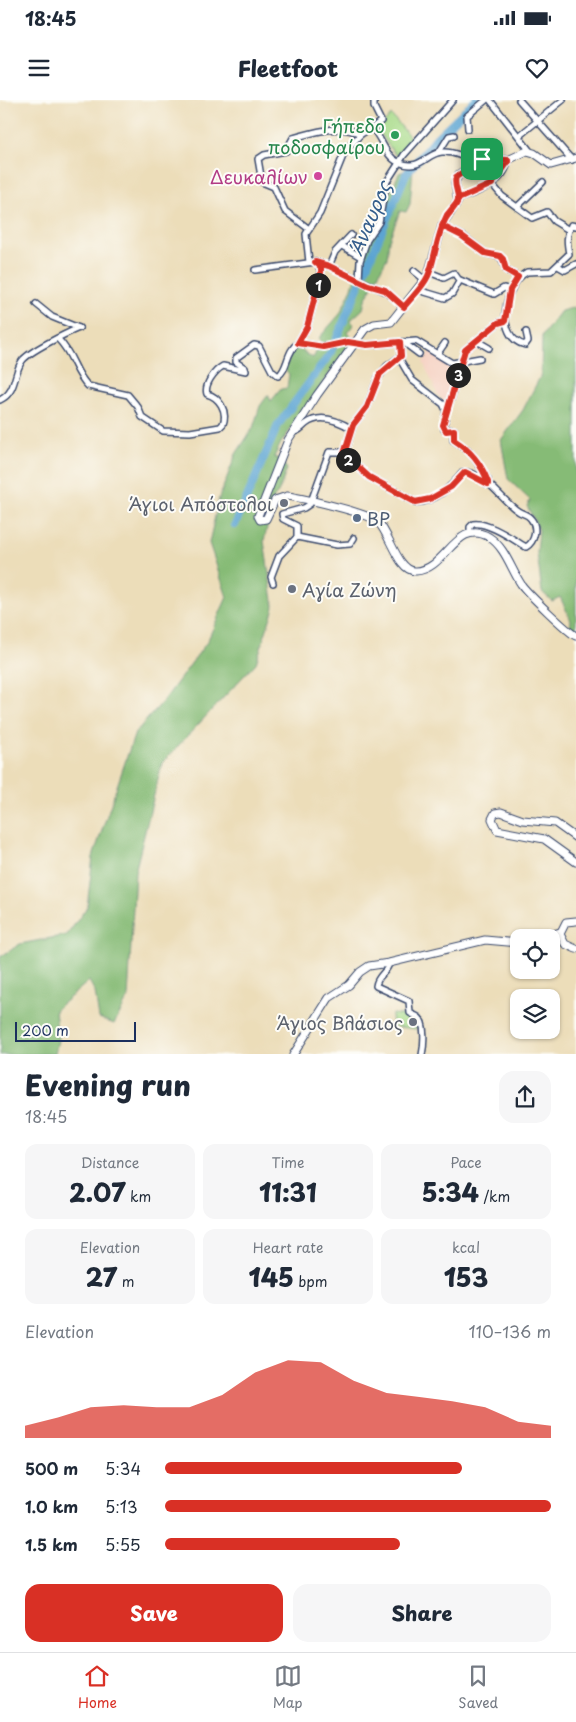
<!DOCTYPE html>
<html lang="en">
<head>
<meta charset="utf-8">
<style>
  body { margin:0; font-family:"Playpen Sans",sans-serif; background:#f6f6f7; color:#1f2937; height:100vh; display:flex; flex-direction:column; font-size:19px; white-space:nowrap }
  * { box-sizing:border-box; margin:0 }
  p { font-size:16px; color:#747a83 }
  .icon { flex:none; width:28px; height:28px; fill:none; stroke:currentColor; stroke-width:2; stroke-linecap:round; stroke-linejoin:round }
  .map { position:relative; height:954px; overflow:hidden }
  .details { display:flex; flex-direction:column; background:#fff; flex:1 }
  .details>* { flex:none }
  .fabs { position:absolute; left:510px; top:829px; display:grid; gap:10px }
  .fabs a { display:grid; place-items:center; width:50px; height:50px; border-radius:10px; background:#fff; box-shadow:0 1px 4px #0004; font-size:25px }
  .scale { position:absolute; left:15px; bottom:12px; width:121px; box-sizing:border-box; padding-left:5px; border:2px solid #1b2f5e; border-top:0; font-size:14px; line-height:18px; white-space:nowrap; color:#1b2f5e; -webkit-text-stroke:4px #fdfcf7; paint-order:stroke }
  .pin { position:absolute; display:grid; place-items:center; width:42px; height:42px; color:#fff; margin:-21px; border-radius:10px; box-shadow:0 2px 8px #0006 }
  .km { position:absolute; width:25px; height:25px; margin:-12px; border-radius:50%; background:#222; color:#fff; font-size:14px; line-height:25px; text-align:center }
  .round { display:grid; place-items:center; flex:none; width:52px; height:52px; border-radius:15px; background:#f6f6f7 }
  .summary { display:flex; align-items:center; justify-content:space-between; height:85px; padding:0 25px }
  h1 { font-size:28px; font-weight:800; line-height:38px }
  .metrics { display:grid; grid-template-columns:repeat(3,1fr); gap:8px; height:85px; padding:5px 25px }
  .metrics div { display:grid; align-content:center; border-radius:12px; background:#f6f6f7; text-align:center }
  .metrics b { font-size:25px; font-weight:800 }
  .metrics small { font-size:14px; font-weight:400 }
  .metrics p { font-size:14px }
  .chart { height:140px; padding:10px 25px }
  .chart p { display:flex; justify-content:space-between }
  .chart svg { width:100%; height:90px; margin-top:5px; fill:#d93025; opacity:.7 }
  .primary-button { display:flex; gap:10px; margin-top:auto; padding:10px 25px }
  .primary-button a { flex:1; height:58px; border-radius:15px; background:#d93025; color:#fff; font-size:20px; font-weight:800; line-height:58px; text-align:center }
  .primary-button a+a { background:#f6f6f7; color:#1f2937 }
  ul { padding:0 25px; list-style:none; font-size:16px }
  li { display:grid; grid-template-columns:80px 60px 1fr; align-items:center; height:38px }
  li i { height:12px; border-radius:6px; background:#d93025 }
  .status { display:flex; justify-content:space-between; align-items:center; height:35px; padding:0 25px; background:#fff; direction:ltr }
  .status svg { height:14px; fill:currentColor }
  header { display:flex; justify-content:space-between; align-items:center; height:65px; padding:0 25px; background:#fff; font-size:22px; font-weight:800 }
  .tab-bar { display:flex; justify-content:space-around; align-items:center; height:70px; border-top:1px solid #e0e1e3; background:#fff; font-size:14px; color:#747a83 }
  .tab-bar a { display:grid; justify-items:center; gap:2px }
  .tab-bar .active { color:#d93025 }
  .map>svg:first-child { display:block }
</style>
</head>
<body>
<div class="status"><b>18:45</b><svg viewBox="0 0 49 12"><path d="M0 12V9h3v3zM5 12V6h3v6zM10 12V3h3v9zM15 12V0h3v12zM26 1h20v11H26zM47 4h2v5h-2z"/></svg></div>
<header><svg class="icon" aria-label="menu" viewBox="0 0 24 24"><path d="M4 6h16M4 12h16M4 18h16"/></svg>Fleetfoot<svg class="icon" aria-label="heart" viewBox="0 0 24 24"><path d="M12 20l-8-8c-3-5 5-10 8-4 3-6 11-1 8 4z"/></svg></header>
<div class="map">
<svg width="576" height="955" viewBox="0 0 576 955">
  <rect width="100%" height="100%" fill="#fdfcf7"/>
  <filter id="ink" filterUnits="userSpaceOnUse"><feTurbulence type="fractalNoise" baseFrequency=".02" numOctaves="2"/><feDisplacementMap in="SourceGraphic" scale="10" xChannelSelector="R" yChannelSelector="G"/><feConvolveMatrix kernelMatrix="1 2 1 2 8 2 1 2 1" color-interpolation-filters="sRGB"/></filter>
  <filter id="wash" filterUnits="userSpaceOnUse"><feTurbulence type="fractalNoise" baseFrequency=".0096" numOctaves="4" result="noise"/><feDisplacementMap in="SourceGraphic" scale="20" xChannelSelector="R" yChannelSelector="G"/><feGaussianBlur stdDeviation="1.12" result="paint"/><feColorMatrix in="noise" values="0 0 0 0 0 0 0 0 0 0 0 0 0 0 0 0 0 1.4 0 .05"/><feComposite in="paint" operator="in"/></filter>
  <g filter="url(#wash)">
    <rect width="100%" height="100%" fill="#ecddb9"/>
    <path fill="#f6d2c3" d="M 431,251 L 455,270 L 451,281 L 454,283 L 446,304 L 438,295 L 423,262 Z"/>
    <g fill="#a9db8a" stroke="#628574">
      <path d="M 391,15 L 412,39 L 396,56 L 378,30 Z"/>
      <path d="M 392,914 L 417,917 L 416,929 L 391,926 Z"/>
    </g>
    <g fill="#86bb76" stroke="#50756a">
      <path d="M 413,68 L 410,104 L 406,112 L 400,111 L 389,140 L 387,158 L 365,200 L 363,209 L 351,220 L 353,225 L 347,233 L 353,240 L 281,343 L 274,357 L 281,360 L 287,369 L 278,393 L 274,397 L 264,441 L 274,507 L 256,563 L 162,663 L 135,772 L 128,898 L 114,924 L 99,918 L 95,892 L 89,881 L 55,910 L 58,940 L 55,954 L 0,955 L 0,857 L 20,844 L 67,835 L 87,807 L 93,757 L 135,633 L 165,599 L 207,542 L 227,497 L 209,443 L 219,398 L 236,354 L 253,328 L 260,306 L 268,295 L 271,301 L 281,289 L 287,288 L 289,274 L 285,270 L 288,260 L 296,247 L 313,258 L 318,249 L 321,248 L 322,245 L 319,238 L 340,214 L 352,188 L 360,160 L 399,73 Z"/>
      <path d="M 576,207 L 576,528 L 570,527 L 571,520 L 560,497 L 552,501 L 542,492 L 537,453 L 539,430 L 527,406 L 530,400 L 508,379 L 501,340 L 523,310 L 541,275 L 542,236 L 561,211 Z"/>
    </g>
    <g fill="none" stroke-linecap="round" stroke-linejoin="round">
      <path stroke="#5ba4d2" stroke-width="8" d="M 235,425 L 278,325 L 330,254 L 406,74 L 436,38 L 476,0"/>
    </g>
  </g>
  <g filter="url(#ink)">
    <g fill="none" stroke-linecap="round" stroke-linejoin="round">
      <g stroke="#3a496c" stroke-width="8">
        <g id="street">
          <path d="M 490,0 L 530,51"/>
          <path d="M 519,0 L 572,60"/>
          <path d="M 372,28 C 382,38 385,56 398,62 C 421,72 426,53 442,52 C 452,51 466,57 474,63"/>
          <path d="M 468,29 L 467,16 L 486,0"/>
          <path d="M 519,36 L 563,0"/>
          <path d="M 439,52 L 449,36 L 454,35"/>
          <path d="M 492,84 L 502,96 L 532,118 L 547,112 L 554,121 L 569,130"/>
          <path d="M 458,99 C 476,93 506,83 508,60"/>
          <path d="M 517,107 L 543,82"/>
          <path d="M 442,126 L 463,136 L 485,153 L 501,157 L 506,170 L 518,177"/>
          <path d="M 309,129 L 285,111 L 274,87 L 262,82 L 258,59 L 264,55 L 286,51 L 293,38 C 316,32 338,24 361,34"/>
          <path d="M 342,146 L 361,157"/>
          <path d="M 309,162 L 306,134 L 320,113 L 345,51 L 361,34 L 372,28 L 381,21 L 374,7 L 374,0"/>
          <path d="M 329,166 L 335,152 L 351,135"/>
          <path d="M 558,166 L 565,170 L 576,164"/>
          <path d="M 255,170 L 315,162 L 329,166 L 359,180"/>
          <path d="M 414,171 L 425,180"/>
          <path d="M 429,172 L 444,178 L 454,173 L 459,180"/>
          <path d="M 418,190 L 445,198 L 452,194 L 460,180 L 494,194 L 504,188 L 510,190"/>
          <path d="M 36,204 L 52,217 L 79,228"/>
          <path d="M 404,207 L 387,192 L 359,180 L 360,161 L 367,140 L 379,122 L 386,83 L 404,55 L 453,0"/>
          <path d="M 526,232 L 528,241 L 525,245 C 494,237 504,184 527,172 L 551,171 L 569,154 C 567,143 566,135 571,125 L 576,126"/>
          <path d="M 58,239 C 74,255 74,272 88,286 L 128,295 L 138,307 L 142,317 L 163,331 L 190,332 L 220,327 L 223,324 C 228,311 219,297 207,294 C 204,285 214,271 223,266 L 246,271 L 245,268 L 236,262 L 236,258 L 254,245 L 259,246 L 272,271 L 278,276 C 288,270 286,251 298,243 L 324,247 L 348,242 L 367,245 L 416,241 L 452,263 L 480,258"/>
          <path d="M 477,241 L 489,248"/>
          <path d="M 403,242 L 419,254"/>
          <path d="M 298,243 L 307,227 L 321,173 L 318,163"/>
          <path d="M 438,253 L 445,243"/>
          <path d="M 399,258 L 412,280 L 443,304 L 446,310 L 444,329 L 454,330 L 453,340 C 474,352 476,361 488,380 L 487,384"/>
          <path d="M 0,300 C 17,292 13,274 22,261 C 29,251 67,233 79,228"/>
          <path d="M 446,310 L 451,299 L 465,250 L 498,223 L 505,221"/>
          <path d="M 293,332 C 299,332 301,328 306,324 C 320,313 339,321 352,329"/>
          <path d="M 344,354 L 369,377 L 415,402 C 434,404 453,385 463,372 C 486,372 501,400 518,411 C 522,414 528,414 531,419 C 538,427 535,442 526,447 C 514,440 487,421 473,424 L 470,427 L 470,432"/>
          <path d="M 297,437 L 337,445 L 350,444 L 354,438"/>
          <path d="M 273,483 L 271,477 L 279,456 L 297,437 L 297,426 L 283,419 L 282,414 L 304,408 L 310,404 L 329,352 L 345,352 L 353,325 L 367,307 L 378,278 L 387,266 L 401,256 L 400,242"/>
          <path d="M 389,863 C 388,872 377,875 376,886 L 409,901 L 410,913 C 413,915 415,915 418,917 C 426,922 424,946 422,955"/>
        </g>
      </g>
      <g stroke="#3a496c" stroke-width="9">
        <g id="secondary">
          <path d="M 576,58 L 551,65 L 534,53 L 527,51 L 508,60 L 482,59 L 459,74 L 455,82 L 458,101 L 442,126 L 428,175 L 391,222 L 374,224 L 365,229 L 317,295 L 288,340 L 258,416 L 260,420 L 266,419 L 275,400 L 287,396 C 303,398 369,413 378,422 C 390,434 398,472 416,471 C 446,470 456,418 489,437 C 505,447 511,469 521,484 C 526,492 569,533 576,536"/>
          <path d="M 576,738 L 555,723 L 523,720 L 501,712 L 495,713 L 492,719 L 497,730 L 544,739 L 576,762"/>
          <path d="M 576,821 L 566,822 L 560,834 L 565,844 L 576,849"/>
          <path d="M 541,838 L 560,832"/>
          <path d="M 293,955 L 329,898 L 349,885 L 360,872 L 369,866 L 389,863 L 485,840 L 519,843"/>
        </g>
      </g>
      <use href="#street" stroke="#fff" stroke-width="5"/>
      <use href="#secondary" stroke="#fff" stroke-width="7"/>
    </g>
  </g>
  <g fill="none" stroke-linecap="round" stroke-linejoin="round" filter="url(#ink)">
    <g stroke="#fff" stroke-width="10">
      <path id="route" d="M 482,59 L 456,77 C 453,85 459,92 458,100 C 457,107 448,113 445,120 C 436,138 435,160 428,176 C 423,187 412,197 404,207 L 385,190 L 368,185 L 329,166 L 315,162 L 321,167 L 321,173 L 307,227 L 298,243 L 324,247 L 348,242 L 367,245 L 400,242 L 401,256 L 380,274 L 367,307 L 353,325 L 344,354 L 369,377 L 415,402 L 430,399 L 451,387 L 465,372 L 488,384 L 488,382 C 481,363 470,350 454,340 L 454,330 L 446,331 L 443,325 L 465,250 L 498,223 L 505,221 L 510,190 L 518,177 L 506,170 L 503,159 L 500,156 L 485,153 L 462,136 L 442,126 L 447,115 L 456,104 C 457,102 458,101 458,99 L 492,84 L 508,62 L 508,60 L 482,59"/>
    </g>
    <use href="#route" stroke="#d93025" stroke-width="6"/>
  </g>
  <circle fill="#2e9e5b" stroke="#fdfcf7" stroke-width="2" cx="395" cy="35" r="5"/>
  <circle fill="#d1479c" stroke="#fdfcf7" stroke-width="2" cx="318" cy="76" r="5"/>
  <g fill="#6b7280" stroke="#fdfcf7" stroke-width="2">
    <circle cx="284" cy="403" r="5"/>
    <circle cx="292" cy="489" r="5"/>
    <circle cx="413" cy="922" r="5"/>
  </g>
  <circle fill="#5c6f8a" stroke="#fdfcf7" stroke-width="2" cx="357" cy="418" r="5"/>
  <g text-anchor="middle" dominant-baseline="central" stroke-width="4" stroke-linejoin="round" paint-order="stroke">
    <g font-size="18" fill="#27864d" stroke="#fdfcf7" text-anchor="end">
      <text x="385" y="25">Γήπεδο<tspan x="385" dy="21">ποδοσφαίρου</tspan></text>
    </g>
    <g font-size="18" fill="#b23c85" stroke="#fdfcf7" text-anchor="end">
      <text x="308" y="76">Δευκαλίων</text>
    </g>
    <g font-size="18" fill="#5b616d" stroke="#fdfcf7" text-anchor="end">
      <text x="274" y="403">Άγιοι Απόστολοι</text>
      <text x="302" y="489" text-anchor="start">Αγία Ζώνη</text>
      <text x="403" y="922">Άγιος Βλάσιος</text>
    </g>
    <g font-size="18" fill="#4e5e75" stroke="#fdfcf7" text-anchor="start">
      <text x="367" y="418">BP</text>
    </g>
    <g font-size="19" font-style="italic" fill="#355e8c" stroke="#fdfcf7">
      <text transform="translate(369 118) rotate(-67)">Άναυρος</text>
    </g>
  </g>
</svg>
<div class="fabs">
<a><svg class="icon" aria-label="locate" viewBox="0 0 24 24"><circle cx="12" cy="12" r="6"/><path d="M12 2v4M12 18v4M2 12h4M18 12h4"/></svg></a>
<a><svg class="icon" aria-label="layers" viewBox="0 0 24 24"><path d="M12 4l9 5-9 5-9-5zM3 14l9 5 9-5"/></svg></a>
</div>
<div class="scale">200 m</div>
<div class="pin" style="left:482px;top:59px;background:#1e9e55"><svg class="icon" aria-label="arrive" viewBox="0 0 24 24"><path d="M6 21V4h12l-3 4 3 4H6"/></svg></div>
<b class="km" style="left:318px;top:185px">1</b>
<b class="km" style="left:348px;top:360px">2</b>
<b class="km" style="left:458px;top:275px">3</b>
</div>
<section class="details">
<div class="summary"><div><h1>Evening run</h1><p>18:45</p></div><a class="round"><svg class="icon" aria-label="share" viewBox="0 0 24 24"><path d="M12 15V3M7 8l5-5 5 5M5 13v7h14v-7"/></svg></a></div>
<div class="metrics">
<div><p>Distance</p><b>2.07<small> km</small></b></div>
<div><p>Time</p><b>11:31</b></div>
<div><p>Pace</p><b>5:34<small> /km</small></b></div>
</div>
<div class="metrics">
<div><p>Elevation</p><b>27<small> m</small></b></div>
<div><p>Heart rate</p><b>145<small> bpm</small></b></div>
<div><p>kcal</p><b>153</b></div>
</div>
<div class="chart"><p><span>Elevation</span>110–136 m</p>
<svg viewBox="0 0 160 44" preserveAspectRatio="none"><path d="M0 44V38L10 34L20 29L30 28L40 29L50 29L60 23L70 12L80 6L90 7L100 16L110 22L120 24L130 26L140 29L150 36L160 38V44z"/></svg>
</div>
<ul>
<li><b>500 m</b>5:34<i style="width:77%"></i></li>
<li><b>1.0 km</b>5:13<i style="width:100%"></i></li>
<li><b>1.5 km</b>5:55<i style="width:61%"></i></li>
</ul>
<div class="primary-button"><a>Save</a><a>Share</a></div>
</section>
<nav class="tab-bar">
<a class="active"><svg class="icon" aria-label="home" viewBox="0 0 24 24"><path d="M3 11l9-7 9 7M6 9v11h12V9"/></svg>Home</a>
<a><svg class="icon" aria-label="map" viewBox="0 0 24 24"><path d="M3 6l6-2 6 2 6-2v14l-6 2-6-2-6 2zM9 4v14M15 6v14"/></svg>Map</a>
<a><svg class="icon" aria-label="saved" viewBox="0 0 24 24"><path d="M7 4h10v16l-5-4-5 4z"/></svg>Saved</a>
</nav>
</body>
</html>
